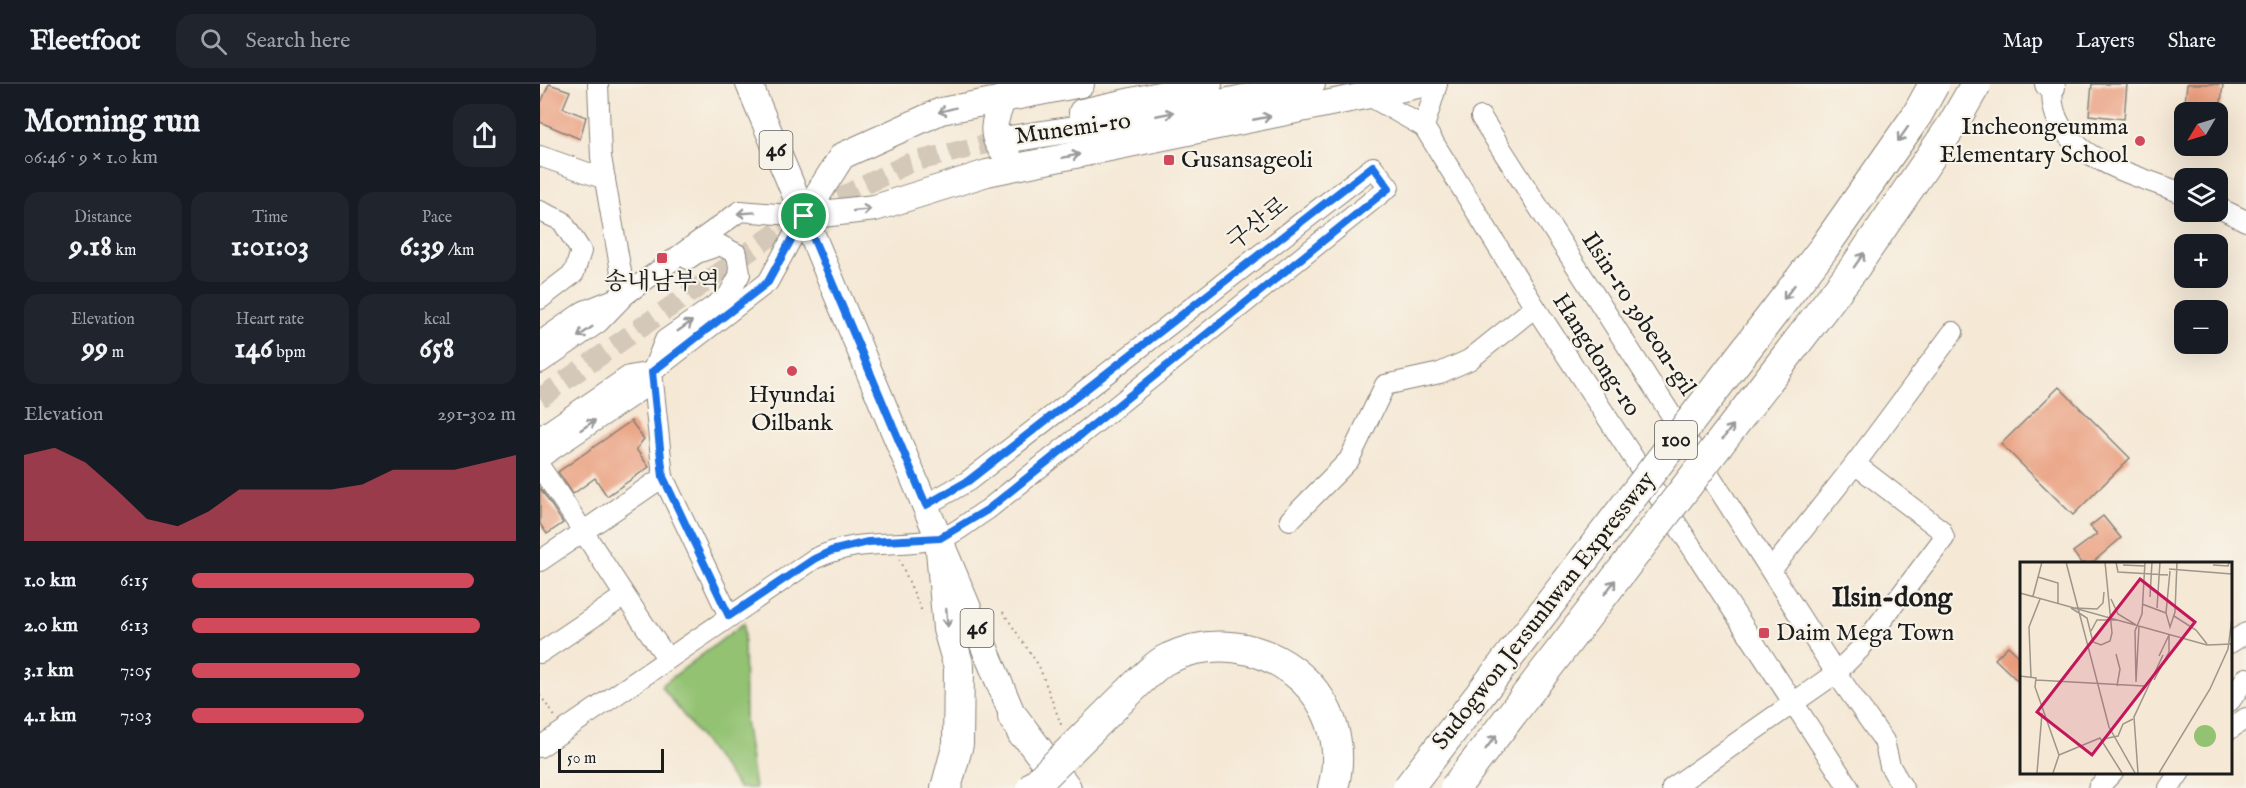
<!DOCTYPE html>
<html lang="en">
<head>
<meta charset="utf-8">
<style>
  body { margin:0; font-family:"IM FELL English","Noto Serif KR",serif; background:#20242c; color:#f1f3f6; height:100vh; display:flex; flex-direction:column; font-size:22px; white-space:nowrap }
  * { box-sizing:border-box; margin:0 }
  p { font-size:20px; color:#9ea1a6 }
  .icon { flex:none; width:33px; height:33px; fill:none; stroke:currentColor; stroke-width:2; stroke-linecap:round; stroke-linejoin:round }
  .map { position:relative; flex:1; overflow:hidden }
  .panel { display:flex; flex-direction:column; background:#171b24; width:540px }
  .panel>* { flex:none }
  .needle { width:39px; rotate:232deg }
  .buttons { position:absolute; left:1634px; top:18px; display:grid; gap:12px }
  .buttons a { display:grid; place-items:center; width:54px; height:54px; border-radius:12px; background:#171b24; box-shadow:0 6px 24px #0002; font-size:30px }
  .scale { position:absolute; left:18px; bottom:15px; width:106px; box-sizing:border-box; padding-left:6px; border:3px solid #1c1c1c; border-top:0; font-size:16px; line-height:21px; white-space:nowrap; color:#1c1c1c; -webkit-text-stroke:4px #f7f3e8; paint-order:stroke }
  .pin { position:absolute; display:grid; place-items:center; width:51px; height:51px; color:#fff; margin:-26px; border:3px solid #fff; border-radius:50%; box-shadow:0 2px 6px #0007 }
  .round { display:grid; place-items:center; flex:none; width:63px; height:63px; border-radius:18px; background:#20242c }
  .head { display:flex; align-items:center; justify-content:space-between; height:102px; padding:0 24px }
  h1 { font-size:33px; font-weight:700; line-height:45px }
  .metrics { display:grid; grid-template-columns:repeat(3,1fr); gap:9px; height:102px; padding:6px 24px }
  .metrics div { display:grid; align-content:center; border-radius:15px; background:#20242c; text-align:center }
  .metrics b { font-size:30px; font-weight:700 }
  .metrics small { font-size:16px; font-weight:400 }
  .metrics p { font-size:16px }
  .chart { height:168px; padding:12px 24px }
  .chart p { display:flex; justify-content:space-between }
  .chart svg { width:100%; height:108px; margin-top:6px; fill:#d1495b; opacity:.7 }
  ul { padding:0 24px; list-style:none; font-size:20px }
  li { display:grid; grid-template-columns:96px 72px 1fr; align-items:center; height:45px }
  li i { height:15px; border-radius:8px; background:#d1495b }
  header { display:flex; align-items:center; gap:36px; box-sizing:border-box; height:84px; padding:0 30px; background:#171b24; border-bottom:2px solid #363941 }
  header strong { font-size:28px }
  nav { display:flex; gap:33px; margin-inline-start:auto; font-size:21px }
  .search { width:420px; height:54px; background:#20242c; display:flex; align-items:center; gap:15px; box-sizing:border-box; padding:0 21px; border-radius:18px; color:#9ea1a6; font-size:22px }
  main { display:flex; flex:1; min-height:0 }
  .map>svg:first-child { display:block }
</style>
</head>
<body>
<header>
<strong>Fleetfoot</strong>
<div class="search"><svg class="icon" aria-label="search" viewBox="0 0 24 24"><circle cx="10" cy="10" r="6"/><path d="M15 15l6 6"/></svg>Search here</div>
<nav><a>Map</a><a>Layers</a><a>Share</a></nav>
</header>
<main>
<section class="panel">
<div class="head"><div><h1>Morning run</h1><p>06:46 · 9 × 1.0 km</p></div><a class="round"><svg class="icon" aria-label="share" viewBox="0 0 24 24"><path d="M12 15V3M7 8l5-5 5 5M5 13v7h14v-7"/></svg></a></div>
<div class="metrics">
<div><p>Distance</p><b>9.18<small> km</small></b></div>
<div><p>Time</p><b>1:01:03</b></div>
<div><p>Pace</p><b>6:39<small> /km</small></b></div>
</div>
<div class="metrics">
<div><p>Elevation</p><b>99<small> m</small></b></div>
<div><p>Heart rate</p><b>146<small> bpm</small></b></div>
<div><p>kcal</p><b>658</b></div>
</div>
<div class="chart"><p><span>Elevation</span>291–302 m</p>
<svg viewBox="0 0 160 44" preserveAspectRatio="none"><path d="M0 44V9L10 6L20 12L30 23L40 35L50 38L60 32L70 23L80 23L90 23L100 23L110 21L120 15L130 15L140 15L150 12L160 9V44z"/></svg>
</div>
<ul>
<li><b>1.0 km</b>6:15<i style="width:87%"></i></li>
<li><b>2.0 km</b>6:13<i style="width:89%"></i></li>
<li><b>3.1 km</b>7:05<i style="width:52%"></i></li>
<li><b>4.1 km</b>7:03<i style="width:53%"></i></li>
</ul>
</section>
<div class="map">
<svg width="1706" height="704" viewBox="0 0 1706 704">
  <rect width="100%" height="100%" fill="#f7f3e8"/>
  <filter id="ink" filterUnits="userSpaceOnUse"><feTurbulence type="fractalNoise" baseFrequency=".0167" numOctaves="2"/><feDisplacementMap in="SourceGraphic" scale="12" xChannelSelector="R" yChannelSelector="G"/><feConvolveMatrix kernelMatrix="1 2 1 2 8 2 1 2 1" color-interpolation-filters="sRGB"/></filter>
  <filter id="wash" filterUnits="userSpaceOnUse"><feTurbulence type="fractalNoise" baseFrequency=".008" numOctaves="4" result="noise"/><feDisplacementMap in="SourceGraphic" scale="24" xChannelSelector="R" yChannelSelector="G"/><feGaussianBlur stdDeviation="1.35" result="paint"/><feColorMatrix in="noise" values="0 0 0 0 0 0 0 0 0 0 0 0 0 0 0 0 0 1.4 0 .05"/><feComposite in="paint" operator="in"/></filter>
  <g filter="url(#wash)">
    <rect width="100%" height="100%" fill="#f5e8d5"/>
    <path fill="#93c272" stroke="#586f47" stroke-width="1.5" d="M 204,539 L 205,636 L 215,704 L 199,704 L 121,602 Z"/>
    <g id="blocks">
      <g fill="#e99b7a">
        <path d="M 9,0 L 30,7 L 23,24 L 46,33 L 40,55 L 0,38 L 0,21 Z"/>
        <path d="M 1552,0 L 1587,0 L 1584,35 L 1549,31 Z"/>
        <path d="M 1647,0 L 1683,0 L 1680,28 L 1644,28 Z"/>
        <path d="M 1519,303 L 1590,374 L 1533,431 L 1461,360 Z"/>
        <path d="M 91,337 L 104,355 L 96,365 L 109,383 L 67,412 L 55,394 L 33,410 L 18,388 Z"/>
        <path d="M 0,404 L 23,439 L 7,450 L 0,440 Z"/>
        <path d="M 1563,432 L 1581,454 L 1552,479 L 1541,479 L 1533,468 L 1557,450 L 1550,442 Z"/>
        <path d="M 1468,562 L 1481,574 L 1481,600 L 1455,575 Z"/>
      </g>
    </g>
  </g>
  <g filter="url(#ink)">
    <use href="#blocks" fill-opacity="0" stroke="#888278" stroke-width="1.5"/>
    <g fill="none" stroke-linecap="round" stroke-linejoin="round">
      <path stroke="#d4c9b9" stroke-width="20" stroke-dasharray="20 10" stroke-linecap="butt" d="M 0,314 L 253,137 L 369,79 L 463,56"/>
      <g stroke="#888278" stroke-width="22">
        <g id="minor">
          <path d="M 58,0 L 61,73 L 85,211"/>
          <path d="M 1513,0 C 1503,71 1593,89 1644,110"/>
          <path d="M 831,13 L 884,43 L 995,223 L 1309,704"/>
          <path d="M 941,33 L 1296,589 L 1344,657 L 1350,682 L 1363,704"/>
          <path d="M 884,43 L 897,0"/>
          <path d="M 0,72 L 65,95"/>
          <path d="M 1677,123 L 1706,137"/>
          <path d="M 0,127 L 22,137 L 41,167 L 34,189 L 0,215"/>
          <path d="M 148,175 L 157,169 L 180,161 L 197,170 L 200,190 L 188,212 L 125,256 L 112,288 L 123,393 L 189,532"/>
          <path d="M 0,258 L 44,227 L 77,214"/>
          <path d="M 0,279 L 58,239 L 85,211 L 200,127 L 264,132 L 228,198 L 112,288 L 98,308 L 0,374"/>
          <path d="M 0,353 L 89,292 L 112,288"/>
          <path d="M 0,383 C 44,446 83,512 128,575"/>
          <path d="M 750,436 L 809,376 L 845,301 L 900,289 L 929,276 L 995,223"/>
          <path d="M 0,477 L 123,393"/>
          <path d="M 1232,485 L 1315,380 L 1413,248"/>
          <path d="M 1690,559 L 1706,549"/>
          <path d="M 0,569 L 83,513"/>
          <path d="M 1690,617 L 1706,594"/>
          <path d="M 1690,645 L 1706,634"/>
          <path d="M 0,663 L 274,475 C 321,453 352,464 398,455 C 414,452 433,434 447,426 L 849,103 L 833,83 L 428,397 L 386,421"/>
          <path d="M 1132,704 L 1296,589 L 1320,565 L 1404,454 L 1401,446 L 1315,380"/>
          <path d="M 1558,704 L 1573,688"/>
          <path d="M 1629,704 L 1640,688"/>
        </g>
      </g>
      <g stroke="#888278" stroke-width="28">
        <g id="major">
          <path d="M 209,0 L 481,651"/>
          <path d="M 1508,0 L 1512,3"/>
          <path d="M 464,13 C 454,35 447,54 468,71"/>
          <path d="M 542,28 L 669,0"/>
          <path d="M 463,56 L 601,35 L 772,0"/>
          <path d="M 264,132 L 335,124 L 447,89 L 883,0"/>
          <path d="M 264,132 L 302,72 L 401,27 L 541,0"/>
        </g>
      </g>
      <g stroke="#888278" stroke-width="32">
        <g id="highway">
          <path d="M 400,455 L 408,545 L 419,583 L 418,660 L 406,704"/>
          <path d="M 603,594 C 611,587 619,578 629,574 C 716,533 819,607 793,704"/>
          <path d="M 473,633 L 526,704"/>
        </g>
      </g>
      <g stroke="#888278" stroke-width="2" stroke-dasharray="1.5 4.5" stroke-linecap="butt">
        <path d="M 359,475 L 383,530"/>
        <path d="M 463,528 L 499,582 L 522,643"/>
        <path d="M 0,611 L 16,634"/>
      </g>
      <use href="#minor" stroke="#fff" stroke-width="20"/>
      <use href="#major" stroke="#fff" stroke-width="26"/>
      <use href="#highway" stroke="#fff" stroke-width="30"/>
      <g stroke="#888278" stroke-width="32" stroke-linecap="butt">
        <g id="highway-bridge">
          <path d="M 492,704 L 603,594"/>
          <path d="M 868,704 L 1283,165 L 1377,31 L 1394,0"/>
          <path d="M 915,704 L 1315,183 L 1413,40 L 1436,0"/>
        </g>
      </g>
      <use href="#highway-bridge" stroke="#fff" stroke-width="30"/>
    </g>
    <defs><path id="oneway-shaft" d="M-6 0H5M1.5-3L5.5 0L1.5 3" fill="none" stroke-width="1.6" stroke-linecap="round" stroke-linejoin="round" transform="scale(1.5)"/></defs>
    <g stroke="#999">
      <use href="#oneway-shaft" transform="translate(407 26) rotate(165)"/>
      <use href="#oneway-shaft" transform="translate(625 30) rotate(-11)"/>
      <use href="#oneway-shaft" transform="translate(722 34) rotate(-11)"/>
      <use href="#oneway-shaft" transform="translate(1363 50) rotate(125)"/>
      <use href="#oneway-shaft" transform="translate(531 72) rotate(-11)"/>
      <use href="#oneway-shaft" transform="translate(322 126) rotate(-6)"/>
      <use href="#oneway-shaft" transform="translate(206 129) rotate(176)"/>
      <use href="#oneway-shaft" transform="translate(1319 176) rotate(-55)"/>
      <use href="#oneway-shaft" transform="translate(1249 208) rotate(128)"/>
      <use href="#oneway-shaft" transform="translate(145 242) rotate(-35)"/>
      <use href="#oneway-shaft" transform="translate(45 248) rotate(145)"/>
      <use href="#oneway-shaft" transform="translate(48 341) rotate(-34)"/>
      <use href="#oneway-shaft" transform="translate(1188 348) rotate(-53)"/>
      <use href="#oneway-shaft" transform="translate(1070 503) rotate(-53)"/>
      <use href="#oneway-shaft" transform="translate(407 534) rotate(85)"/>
      <use href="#oneway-shaft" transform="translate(951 658) rotate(-53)"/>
    </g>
  </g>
  <g fill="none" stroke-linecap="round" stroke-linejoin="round" filter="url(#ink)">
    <g stroke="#fff" stroke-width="12">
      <path id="route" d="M 833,82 L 849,104 L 447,426 L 400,454 L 328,458 L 291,467 L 274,475 L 189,532 L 123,393 L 112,288 L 228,198 L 264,132 L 386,421 L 428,397 Z"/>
    </g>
    <use href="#route" stroke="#1a73e8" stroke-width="8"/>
  </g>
  <g fill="#d1495b" stroke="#f7f3e8" stroke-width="2">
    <circle cx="1600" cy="57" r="6"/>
    <rect x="623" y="70" width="12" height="12" rx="3"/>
    <rect x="116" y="168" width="12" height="12" rx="3"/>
    <circle cx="252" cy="287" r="6"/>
    <rect x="1218" y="543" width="12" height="12" rx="3"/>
  </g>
  <g text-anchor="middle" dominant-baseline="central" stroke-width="4.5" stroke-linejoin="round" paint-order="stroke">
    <g fill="#f7f3e8" stroke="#5e5c59" stroke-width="1.5">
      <rect x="219.5" y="47" width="33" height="38" rx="4.5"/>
      <rect x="1115" y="337" width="42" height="38" rx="4.5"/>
      <rect x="420.5" y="525" width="33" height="38" rx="4.5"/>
    </g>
    <g font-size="22" font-weight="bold" fill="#1c1c1c">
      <text x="236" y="66">46</text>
      <text x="1136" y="356">100</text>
      <text x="437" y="544">46</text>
    </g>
    <g font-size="24" fill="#1c1c1c" stroke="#f7f3e8" text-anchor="start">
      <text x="1588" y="43" text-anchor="end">Incheongeumma<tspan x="1588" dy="28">Elementary School</tspan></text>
      <text x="641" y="76">Gusansageoli</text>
      <text x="122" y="198" text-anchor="middle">송내남부역</text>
      <text x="252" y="311" text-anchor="middle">Hyundai<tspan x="252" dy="28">Oilbank</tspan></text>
      <text x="1236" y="549">Daim Mega Town</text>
    </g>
    <g font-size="24" fill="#1c1c1c" stroke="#f7f3e8">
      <text transform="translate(533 45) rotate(-8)">Munemi-ro</text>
      <text transform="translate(718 140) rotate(-38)">구산로</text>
      <text transform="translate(1098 230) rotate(57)">Ilsin-ro 39beon-gil</text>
      <text transform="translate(1056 271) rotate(57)">Hangdong-ro</text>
      <text transform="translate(1004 527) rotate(-52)">Sudogwon Je1sunhwan Expressway</text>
    </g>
    <g font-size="27" font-weight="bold" fill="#1c1c1c" stroke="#f7f3e8">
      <text x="1352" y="515">Ilsin-dong</text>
    </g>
  </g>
  <g transform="translate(1480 478)">
    <rect width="212" height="212" fill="#f5e8d5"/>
    <path d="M174 174a11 11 0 1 1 22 0a11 11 0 1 1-22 0Z" fill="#93c272"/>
    <path fill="none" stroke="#9e968b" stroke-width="1.5" d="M 46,0 L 89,165 L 115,211M 96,0 L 98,10 L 148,13M 103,3 L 125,4M 193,3 L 208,4 L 209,0M 149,7 L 212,12M 150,9 L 146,51 L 150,65 L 155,50 L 157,0M 18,15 L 38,21 L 38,42M 0,31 L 187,83 L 212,82M 13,34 L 22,0M 130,35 L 132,0M 91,37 L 98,52 L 116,63M 122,42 L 146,51M 51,46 L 67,56 L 73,80 L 81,83 L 90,79 L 92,71 L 85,0M 55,46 L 77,47 L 83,41 L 84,30M 137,46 L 140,0M 154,54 L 176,68 L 187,82M 119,64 L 116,120 L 115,69 L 122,52 L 125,0M 71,69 L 77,58 L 97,58M 96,92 L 100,107 L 97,124M 139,94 L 149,73M 0,114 L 16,116 L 15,125 L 39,193 L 33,211M 11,115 L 9,65 L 20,37M 16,118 L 124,124M 134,118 L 149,90 L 149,73M 83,177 L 98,174 L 103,162 L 113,157M 39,193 L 80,176 L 102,211M 17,211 L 22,151M 118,211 L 114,155 L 143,93M 139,211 L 190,127 L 208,87 L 212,55"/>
    <path fill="#c2185b" fill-opacity="0.15" stroke="#c2185b" stroke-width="3" d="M 120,17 L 175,60 L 72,193 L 17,150 Z"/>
    <rect width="212" height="212" fill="none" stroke="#1c1c1c" stroke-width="3"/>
  </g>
</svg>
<div class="buttons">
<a><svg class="needle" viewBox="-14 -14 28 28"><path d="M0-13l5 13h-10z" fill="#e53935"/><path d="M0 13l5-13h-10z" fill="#9ea1a6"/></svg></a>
<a><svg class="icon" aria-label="layers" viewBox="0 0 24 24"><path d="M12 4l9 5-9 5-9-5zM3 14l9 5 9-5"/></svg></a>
<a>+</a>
<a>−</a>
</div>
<div class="scale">50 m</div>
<div class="pin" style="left:264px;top:132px;background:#1e9e55"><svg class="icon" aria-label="arrive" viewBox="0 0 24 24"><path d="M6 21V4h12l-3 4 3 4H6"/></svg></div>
</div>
</main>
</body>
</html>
